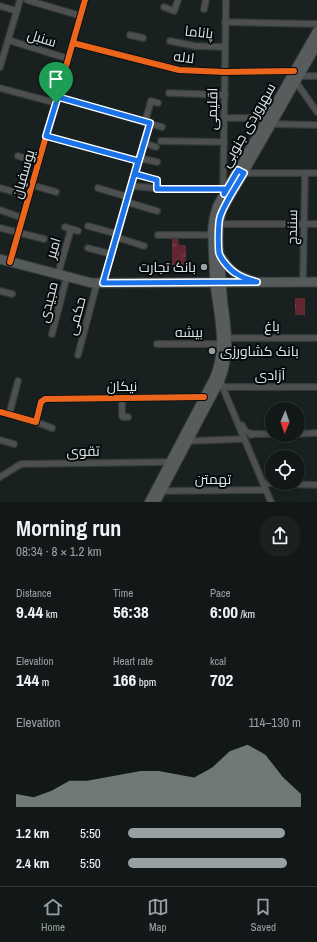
<!DOCTYPE html>
<html lang="en">
<head>
<meta charset="utf-8">
<style>
  body { margin:0; font-family:"Archivo Narrow",Cairo,sans-serif; background:#1b2121; color:#f1f3f6; height:100vh; display:flex; flex-direction:column; font-size:15px; white-space:nowrap }
  * { box-sizing:border-box; margin:0 }
  p { font-size:13px; color:#9ca0a2 }
  .icon { flex:none; width:22px; height:22px; fill:none; stroke:currentColor; stroke-width:2; stroke-linecap:round; stroke-linejoin:round }
  .map { position:relative; height:502px; overflow:hidden }
  .details { display:flex; flex-direction:column; background:#121818; flex:1 }
  .details>* { flex:none }
  .needle { width:26px; rotate:182deg }
  .tools { position:absolute; left:265px; top:402px; display:grid; gap:8px }
  .tools a { display:grid; place-items:center; width:40px; height:40px; border-radius:50%; background:#121818; box-shadow:0 2px 6px #0003,0 0 0 1px #313737; font-size:20px }
  .pin { position:absolute; display:grid; place-items:center; width:34px; height:34px; color:#fff; margin:-41px -17px; border-radius:50% 50% 50% 0; rotate:-45deg; box-shadow:0 0 4px #0007 }
  .pin .icon { rotate:45deg }
  .round { display:grid; place-items:center; flex:none; width:42px; height:42px; border-radius:21px; background:#1b2121 }
  .summary { display:flex; align-items:center; justify-content:space-between; height:68px; padding:0 16px }
  h1 { font-size:22px; font-weight:700; line-height:30px }
  .stats { display:grid; grid-template-columns:repeat(3,1fr); gap:6px; height:68px; padding:4px 16px }
  .stats div { display:grid; align-content:center }
  .stats b { font-size:17px; font-weight:700 }
  .stats small { font-size:11px; font-weight:400 }
  .stats p { font-size:11px }
  .chart { height:112px; padding:8px 16px }
  .chart p { display:flex; justify-content:space-between }
  .chart svg { width:100%; height:72px; margin-top:4px; fill:#98a1a1; opacity:.7 }
  ul { padding:0 16px; list-style:none; font-size:13px }
  li { display:grid; grid-template-columns:64px 48px 1fr; align-items:center; height:30px }
  li i { height:10px; border-radius:5px; background:#98a1a1 }
  .tabs { display:flex; justify-content:space-around; align-items:center; height:56px; border-top:1px solid #313737; background:#121818; font-size:11px; color:#9ca0a2 }
  .tabs a { display:grid; justify-items:center; gap:2px }
  .tabs .current { color:#98a1a1 }
  .map>svg:first-child { display:block }
</style>
</head>
<body>
<div class="map">
<svg width="317" height="502" viewBox="0 0 317 502">
  <defs>
    <pattern id="park-tufts" width="24" height="20" patternUnits="userSpaceOnUse"><rect width="24" height="20" fill="#622732"/><path d="M3 7l-1-3M5 7V3M7 7l1-3M15 17l-1-3M17 17v-4M19 17l1-3" fill="none" stroke="#784650"/></pattern>
  </defs>
  <rect width="100%" height="100%" fill="#182020"/>
  <g fill="url(#park-tufts)">
    <path d="M 172,238 L 178,238 L 179,245 L 186,245 L 186,271 L 172,271 Z"/>
    <rect x="295" y="298" width="10" height="17"/>
  </g>
  <g fill="none" stroke-linecap="round" stroke-linejoin="round">
    <g stroke="#343b3b" stroke-width="8">
      <g id="minor">
        <path d="M 27,0 L 81,16"/>
        <path d="M 0,6 L 17,11"/>
        <path d="M 164,7 L 174,11 L 178,0"/>
        <path d="M 204,9 L 206,0"/>
        <path d="M 225,22 L 317,24"/>
        <path d="M 130,35 L 143,38"/>
        <path d="M 8,40 L 69,59"/>
        <path d="M 170,41 L 195,46 L 225,47"/>
        <path d="M 73,43 L 179,70 L 225,72 L 294,71"/>
        <path d="M 0,67 L 20,0"/>
        <path d="M 299,76 L 317,76"/>
        <path d="M 296,82 L 317,112"/>
        <path d="M 0,88 L 56,103"/>
        <path d="M 169,93 L 225,95"/>
        <path d="M 58,97 L 162,127"/>
        <path d="M 224,118 L 267,118"/>
        <path d="M 145,122 L 151,101 L 158,103"/>
        <path d="M 272,124 L 317,125"/>
        <path d="M 46,136 L 139,161"/>
        <path d="M 161,141 L 224,142"/>
        <path d="M 144,143 L 156,147"/>
        <path d="M 18,156 L 39,162"/>
        <path d="M 139,158 L 157,162"/>
        <path d="M 244,173 L 317,173"/>
        <path d="M 135,174 L 157,180 L 157,189"/>
        <path d="M 32,185 L 56,192"/>
        <path d="M 131,186 L 165,189 L 224,189"/>
        <path d="M 0,188 L 29,196"/>
        <path d="M 98,188 L 128,197"/>
        <path d="M 223,194 L 226,0"/>
        <path d="M 127,202 L 157,211"/>
        <path d="M 0,210 L 23,218"/>
        <path d="M 219,224 L 317,224"/>
        <path d="M 88,226 L 117,234"/>
        <path d="M 65,227 L 78,231"/>
        <path d="M 0,228 L 44,239"/>
        <path d="M 158,235 L 212,235"/>
        <path d="M 116,237 L 144,246"/>
        <path d="M 88,248 L 111,254"/>
        <path d="M 10,262 L 85,0"/>
        <path d="M 58,274 L 71,229"/>
        <path d="M 303,282 L 305,173"/>
        <path d="M 103,283 L 150,123"/>
        <path d="M 0,291 L 12,294"/>
        <path d="M 52,334 L 67,276"/>
        <path d="M 228,338 L 317,338"/>
        <path d="M 157,344 L 222,344"/>
        <path d="M 78,355 L 97,283"/>
        <path d="M 220,381 L 271,502"/>
        <path d="M 223,386 L 226,387 L 317,387"/>
        <path d="M 122,398 L 122,416 L 123,417 L 128,417"/>
        <path d="M 0,412 L 36,422 L 41,402 L 45,399 L 204,397"/>
        <path d="M 9,415 L 18,381"/>
        <path d="M 36,422 L 52,428"/>
        <path d="M 242,425 C 244,431 247,433 253,434"/>
        <path d="M 298,434 L 317,433"/>
        <path d="M 251,435 L 253,434 L 272,434"/>
        <path d="M 0,440 L 14,444"/>
        <path d="M 188,441 L 244,439"/>
        <path d="M 0,477 L 21,464 L 170,462"/>
        <path d="M 263,483 L 317,485"/>
        <path d="M 161,491 L 265,490"/>
      </g>
    </g>
    <g stroke="#343b3b" stroke-width="10">
      <g id="secondary">
        <path d="M 220,255 C 231,272 236,275 254,281"/>
        <path d="M 149,502 L 214,378 C 227,348 219,318 215,288 C 214,275 213,263 213,251 C 212,233 211,223 217,206 L 317,31"/>
        <path d="M 156,502 L 220,381 C 231,354 227,329 223,301 C 222,287 221,272 220,258 C 218,242 217,225 223,209 L 317,45"/>
      </g>
    </g>
    <g stroke="#343b3b" stroke-width="11">
      <path id="primary" d="M 0,259 L 92,283 L 317,282"/>
    </g>
    <use href="#minor" stroke="#4e5050" stroke-width="5.5"/>
    <use href="#secondary" stroke="#585c5c" stroke-width="8"/>
    <use href="#primary" stroke="#555a5a" stroke-width="9"/>
    <g stroke="#060b0c" stroke-width="8">
      <g id="cycleway">
        <path d="M 73,43 L 179,70 L 225,72 L 294,71"/>
        <path d="M 10,262 L 85,0"/>
        <path d="M 0,412 L 36,422 L 41,402 L 45,399 L 204,397"/>
      </g>
    </g>
    <use href="#cycleway" stroke="#eb651d" stroke-width="6"/>
  </g>
  <g fill="none" stroke-linecap="round" stroke-linejoin="round">
    <g stroke="#fff" stroke-width="8">
      <path id="route" d="M 56,103 L 46,136 L 138,161 L 103,283 L 257,282 C 250,280 243,278 237,274 C 231,271 221,260 219,253 C 218,246 218,223 220,217 C 224,204 237,185 244,173 L 238,170 L 224,194 L 224,189 L 157,189 L 157,180 L 135,174 L 150,123 L 58,97 L 56,103"/>
    </g>
    <use href="#route" stroke="#1a73e8" stroke-width="5"/>
  </g>
  <g fill="#98a1a1" stroke="#060b0c" stroke-width="1.5">
    <circle cx="204" cy="267" r="4"/>
    <circle cx="212" cy="351" r="4"/>
  </g>
  <g text-anchor="middle" dominant-baseline="central" stroke-width="4" stroke-linejoin="round" paint-order="stroke">
    <g font-size="14" fill="#dde6e7" stroke="#060b0c">
      <text transform="translate(199 32) rotate(6)">پاناما</text>
      <text transform="translate(42 38) rotate(17)">سنبل</text>
      <text transform="translate(184 57) rotate(7)">لاله</text>
      <text transform="translate(212 109) rotate(-89)">اقلیمی</text>
      <text transform="translate(248 125) rotate(-60)">سهروردی جنوبی</text>
      <text transform="translate(23 174) rotate(-74)">یوسفیان</text>
      <text transform="translate(292 227) rotate(-89)">سنندج</text>
      <text transform="translate(53 248) rotate(-73)">امیر</text>
      <text transform="translate(48 302) rotate(-76)">مجیدی</text>
      <text transform="translate(76 316) rotate(-75)">حکمی</text>
      <text x="272" y="326">باغ</text>
      <text x="189" y="332">بیشه</text>
      <text x="270" y="375">آزادی</text>
      <text x="122" y="386">نیکان</text>
      <text transform="translate(83 451) rotate(-1)">تقوی</text>
      <text x="213" y="479">تهمتن</text>
    </g>
    <g font-size="14" fill="#dde6e7" stroke="#060b0c" text-anchor="end">
      <text x="196" y="267">بانک تجارت</text>
      <text x="220" y="351" text-anchor="start">بانک کشاورزی</text>
    </g>
  </g>
</svg>
<div class="tools">
<a><svg class="needle" viewBox="-14 -14 28 28"><path d="M0-13l5 13h-10z" fill="#e53935"/><path d="M0 13l5-13h-10z" fill="#9ca0a2"/></svg></a>
<a><svg class="icon" aria-label="locate" viewBox="0 0 24 24"><circle cx="12" cy="12" r="6"/><path d="M12 2v4M12 18v4M2 12h4M18 12h4"/></svg></a>
</div>
<div class="pin" style="left:56px;top:103px;background:#1e9e55"><svg class="icon" aria-label="arrive" viewBox="0 0 24 24"><path d="M6 21V4h12l-3 4 3 4H6"/></svg></div>
</div>
<section class="details">
<div class="summary"><div><h1>Morning run</h1><p>08:34 · 8 × 1.2 km</p></div><a class="round"><svg class="icon" aria-label="share" viewBox="0 0 24 24"><path d="M12 15V3M7 8l5-5 5 5M5 13v7h14v-7"/></svg></a></div>
<div class="stats">
<div><p>Distance</p><b>9.44<small> km</small></b></div>
<div><p>Time</p><b>56:38</b></div>
<div><p>Pace</p><b>6:00<small> /km</small></b></div>
</div>
<div class="stats">
<div><p>Elevation</p><b>144<small> m</small></b></div>
<div><p>Heart rate</p><b>166<small> bpm</small></b></div>
<div><p>kcal</p><b>702</b></div>
</div>
<div class="chart"><p><span>Elevation</span>114–130 m</p>
<svg viewBox="0 0 160 44" preserveAspectRatio="none"><path d="M0 44V36L10 38L20 34L30 28L40 28L50 26L60 24L70 22L80 22L90 24L100 26L110 20L120 10L130 6L140 12L150 26L160 36V44z"/></svg>
</div>
<ul>
<li><b>1.2 km</b>5:50<i style="width:91%"></i></li>
<li><b>2.4 km</b>5:50<i style="width:92%"></i></li>
</ul>
</section>
<nav class="tabs">
<a class="current"><svg class="icon" aria-label="home" viewBox="0 0 24 24"><path d="M3 11l9-7 9 7M6 9v11h12V9"/></svg>Home</a>
<a><svg class="icon" aria-label="map" viewBox="0 0 24 24"><path d="M3 6l6-2 6 2 6-2v14l-6 2-6-2-6 2zM9 4v14M15 6v14"/></svg>Map</a>
<a><svg class="icon" aria-label="saved" viewBox="0 0 24 24"><path d="M7 4h10v16l-5-4-5 4z"/></svg>Saved</a>
</nav>
</body>
</html>
